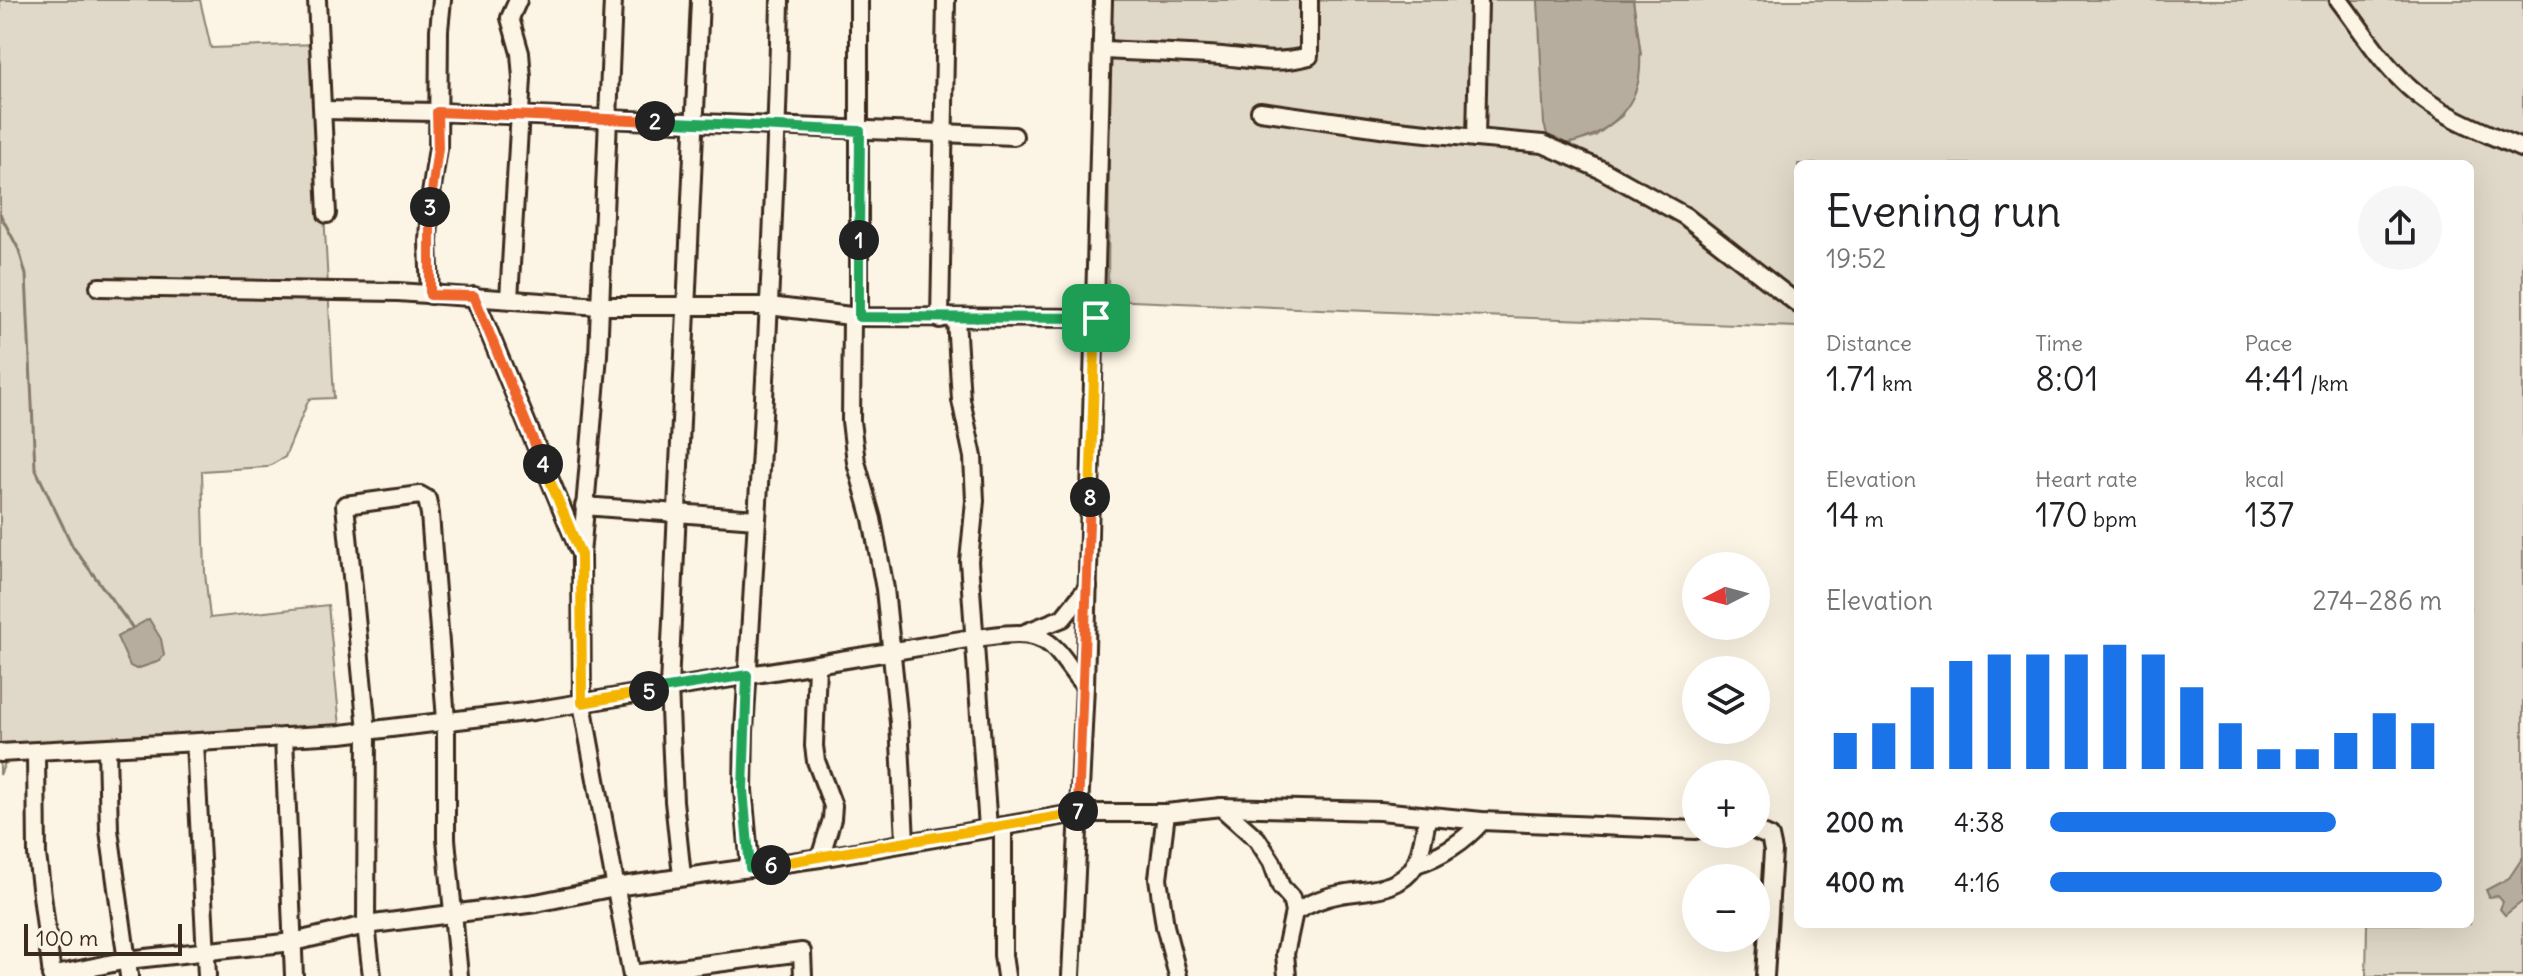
<!DOCTYPE html>
<html lang="en">
<head>
<meta charset="utf-8">
<style>
  body { margin:0; font-family:Delius,sans-serif; background:#f6f6f6; color:#202124; height:100vh; display:flex; flex-direction:column; font-size:30px; white-space:nowrap }
  * { box-sizing:border-box; margin:0 }
  p { font-size:26px; color:#757577 }
  .icon { flex:none; width:44px; height:44px; fill:none; stroke:currentColor; stroke-width:2; stroke-linecap:round; stroke-linejoin:round }
  .map { position:relative; flex:1; overflow:hidden }
  .details { position:absolute; left:1794px; top:160px; width:680px; height:768px; display:flex; flex-direction:column; background:#fff; border-radius:12px; box-shadow:0 8px 32px #0002 }
  .details>* { flex:none }
  .needle { width:52px; rotate:264deg }
  .controls { position:absolute; left:1682px; top:552px; display:grid; gap:16px }
  .controls a { display:grid; place-items:center; width:88px; height:88px; border-radius:50%; background:#fff; box-shadow:0 8px 32px #0002; font-size:40px }
  .scale { position:absolute; left:24px; bottom:20px; width:158px; box-sizing:border-box; padding-left:8px; border:4px solid #3b2a1e; border-top:0; font-size:22px; line-height:28px; white-space:nowrap; color:#3b2a1e; -webkit-text-stroke:6px #fcf5e5; paint-order:stroke }
  .pin { position:absolute; display:grid; place-items:center; width:68px; height:68px; color:#fff; margin:-34px; border-radius:16px; box-shadow:0 4px 12px #0006 }
  .km { position:absolute; width:40px; height:40px; margin:-20px; border-radius:50%; background:#222; color:#fff; font-size:22px; line-height:40px; text-align:center }
  .round { display:grid; place-items:center; flex:none; width:84px; height:84px; border-radius:42px; background:#f6f6f6 }
  .summary { display:flex; align-items:center; justify-content:space-between; height:136px; padding:0 32px }
  h1 { font-size:44px; font-weight:600; line-height:60px }
  .metrics { display:grid; grid-template-columns:repeat(3,1fr); gap:12px; height:136px; padding:8px 32px }
  .metrics div { display:grid; align-content:center }
  .metrics b { font-size:34px; font-weight:600 }
  .metrics small { font-size:22px; font-weight:400 }
  .metrics p { font-size:22px }
  .chart { height:224px; padding:16px 32px }
  .chart p { display:flex; justify-content:space-between }
  .chart svg { width:100%; height:144px; margin-top:8px; stroke:#1a73e8; stroke-width:6 }
  ul { padding:0 32px; list-style:none; font-size:26px }
  li { display:grid; grid-template-columns:128px 96px 1fr; align-items:center; height:60px }
  li i { height:20px; border-radius:10px; background:#1a73e8 }
  .map>svg:first-child { display:block }
</style>
</head>
<body>
<div class="map">
<svg width="2523" height="976" viewBox="0 0 2523 976">
  <rect width="100%" height="100%" fill="#fcf5e5"/>
  <filter id="ink" filterUnits="userSpaceOnUse"><feTurbulence type="fractalNoise" baseFrequency=".0125" numOctaves="2"/><feDisplacementMap in="SourceGraphic" scale="16" xChannelSelector="R" yChannelSelector="G"/><feConvolveMatrix kernelMatrix="1 2 1 2 8 2 1 2 1" color-interpolation-filters="sRGB"/></filter>
  <g filter="url(#ink)">
    <g fill="#e0d8c8" stroke="#8e8173" stroke-width="2" fill-rule="evenodd">
      <path d="M 0,0 L 200,0 L 211,48 L 315,44 L 334,398 L 309,399 L 285,457 L 267,467 L 202,471 L 205,573 L 210,618 L 328,605 L 340,726 L 8,756 L 0,775 ZM 149,619 L 160,661 L 136,669 L 117,637 Z"/>
      <path d="M 1110,0 L 1538,0 L 1550,144 L 1565,145 L 1595,136 L 1622,116 L 1641,54 L 1633,0 L 2523,0 L 2523,976 L 2366,976 L 2367,924 L 2470,924 L 2470,164 L 1798,164 L 1798,327 L 1531,318 L 1108,300 Z"/>
    </g>
    <g fill="#b7ad9e" stroke="#85796b" stroke-width="2">
      <path d="M 1538,0 L 1633,0 C 1640,49 1653,93 1608,126 C 1590,139 1572,145 1550,144 L 1544,124 Z"/>
      <path d="M 149,619 L 161,639 L 164,655 L 160,661 L 136,669 L 130,666 L 117,637 Z"/>
      <path d="M 2523,857 L 2523,901 L 2505,915 L 2500,909 L 2503,902 L 2498,896 L 2489,897 L 2486,890 L 2509,878 Z"/>
    </g>
    <g fill="none" stroke-linecap="round" stroke-linejoin="round">
      <path stroke="#85796b" stroke-width="3" d="M 0,214 L 19,250 L 26,275 L 35,468 L 73,547 L 132,627"/>
      <g stroke="#3b2a1e" stroke-width="22">
        <g id="minor">
          <path d="M 317,0 L 327,214"/>
          <path d="M 613,0 L 598,355 L 581,555 L 582,703 L 632,976"/>
          <path d="M 1479,0 L 1476,138 L 1543,144 L 1602,170 L 1685,216 L 1798,304"/>
          <path d="M 2339,0 C 2362,30 2380,61 2409,87 C 2440,116 2484,132 2523,149"/>
          <path d="M 1102,50 C 1142,52 1182,53 1222,56 C 1256,59 1275,65 1309,56 L 1309,0"/>
          <path d="M 323,110 L 437,112 L 1014,136"/>
          <path d="M 1260,111 L 1388,129 L 1476,138"/>
          <path d="M 99,287 L 398,292 L 600,306 L 769,306 L 859,317 L 1096,318"/>
          <path d="M 430,295 L 428,242 L 430,201 L 438,148 L 439,30 L 442,0"/>
          <path d="M 474,296 L 579,550"/>
          <path d="M 509,299 L 522,78 L 520,53 L 510,18 L 518,0"/>
          <path d="M 852,317 L 851,421 L 856,462 L 872,519 L 885,589 L 899,723 L 905,841"/>
          <path d="M 859,317 L 859,0"/>
          <path d="M 940,319 L 946,0"/>
          <path d="M 956,319 L 961,400 L 973,457 L 975,501 L 969,561 L 988,828"/>
          <path d="M 584,506 L 756,519"/>
          <path d="M 1025,633 L 1063,618 L 1088,587"/>
          <path d="M 817,665 L 814,746 L 816,761 L 833,806 L 832,819 L 820,858"/>
          <path d="M 284,737 L 294,976"/>
          <path d="M 195,743 L 207,976"/>
          <path d="M 107,749 L 109,830 L 129,976"/>
          <path d="M 0,753 L 341,734 L 533,711 L 973,638 C 1003,636 1035,625 1057,651 C 1068,663 1074,676 1085,686"/>
          <path d="M 36,753 L 37,855 L 52,976"/>
          <path d="M 1221,807 L 1257,839 L 1272,862 L 1281,887 L 1291,898 L 1294,912 L 1285,954 L 1287,976"/>
          <path d="M 1166,813 L 1158,878 L 1165,926 L 1178,976"/>
          <path d="M 1003,826 L 1003,955 L 1006,976"/>
          <path d="M 1756,831 L 1770,837 L 1773,851 L 1765,976"/>
          <path d="M 1416,864 C 1440,857 1465,841 1482,821"/>
          <path d="M 750,868 L 743,790 L 744,732 C 759,488 775,244 780,0"/>
          <path d="M 682,876 L 674,801 L 669,687 L 700,0"/>
          <path d="M 1294,912 C 1309,904 1323,897 1341,894 C 1367,889 1399,892 1415,865 C 1422,852 1424,831 1428,816"/>
          <path d="M 632,974 L 802,952 L 803,976"/>
          <path d="M 51,976 L 127,960 L 293,942 L 366,925 L 536,903 L 615,887 L 820,858 L 1078,813 L 1166,813 L 1221,807 L 1380,811 L 1482,821 L 1696,830"/>
          <path d="M 372,976 L 366,925 L 367,730 L 345,505 L 420,495 L 427,499 L 430,514 L 446,720 L 446,839 L 459,976"/>
          <path d="M 1071,976 L 1085,686 L 1103,0"/>
        </g>
      </g>
      <use href="#minor" stroke="#fcf5e5" stroke-width="16"/>
    </g>
  </g>
  <g fill="none" stroke-linecap="round" stroke-linejoin="round" filter="url(#ink)">
    <g stroke="#fff" stroke-width="16">
      <path id="split-1" d="M 859,240 L 859,317 L 1096,318"/>
    </g>
    <g stroke="#fff" stroke-width="16">
      <path id="split-2" d="M 655,121 L 860,131 L 859,240"/>
    </g>
    <g stroke="#fff" stroke-width="16">
      <path id="split-3" d="M 430,207 L 438,148 L 437,112 L 655,121"/>
    </g>
    <g stroke="#fff" stroke-width="16">
      <path id="split-4" d="M 430,207 L 430,295 L 474,296 L 543,464"/>
    </g>
    <g stroke="#fff" stroke-width="16">
      <path id="split-5" d="M 543,464 L 581,555 L 582,703 L 649,691"/>
    </g>
    <g stroke="#fff" stroke-width="16">
      <path id="split-6" d="M 649,691 L 747,675 L 743,790 L 750,868 L 771,865"/>
    </g>
    <g stroke="#fff" stroke-width="16">
      <path id="split-7" d="M 771,865 L 1078,813 L 1078,811"/>
    </g>
    <g stroke="#fff" stroke-width="16">
      <path id="split-8" d="M 1078,811 L 1090,497"/>
    </g>
    <g stroke="#fff" stroke-width="16">
      <path id="split-9" d="M 1090,497 L 1096,318"/>
    </g>
    <use href="#split-1" stroke="#22a559" stroke-width="10"/>
    <use href="#split-2" stroke="#22a559" stroke-width="10"/>
    <use href="#split-3" stroke="#f0652b" stroke-width="10"/>
    <use href="#split-4" stroke="#f0652b" stroke-width="10"/>
    <use href="#split-5" stroke="#f5b400" stroke-width="10"/>
    <use href="#split-6" stroke="#22a559" stroke-width="10"/>
    <use href="#split-7" stroke="#f5b400" stroke-width="10"/>
    <use href="#split-8" stroke="#f0652b" stroke-width="10"/>
    <use href="#split-9" stroke="#f5b400" stroke-width="10"/>
  </g>
</svg>
<div class="controls">
<a><svg class="needle" viewBox="-14 -14 28 28"><path d="M0-13l5 13h-10z" fill="#e53935"/><path d="M0 13l5-13h-10z" fill="#757577"/></svg></a>
<a><svg class="icon" aria-label="layers" viewBox="0 0 24 24"><path d="M12 4l9 5-9 5-9-5zM3 14l9 5 9-5"/></svg></a>
<a>+</a>
<a>−</a>
</div>
<div class="scale">100 m</div>
<div class="pin" style="left:1096px;top:318px;background:#1e9e55"><svg class="icon" aria-label="arrive" viewBox="0 0 24 24"><path d="M6 21V4h12l-3 4 3 4H6"/></svg></div>
<b class="km" style="left:859px;top:240px">1</b>
<b class="km" style="left:655px;top:121px">2</b>
<b class="km" style="left:430px;top:207px">3</b>
<b class="km" style="left:543px;top:464px">4</b>
<b class="km" style="left:649px;top:691px">5</b>
<b class="km" style="left:771px;top:865px">6</b>
<b class="km" style="left:1078px;top:811px">7</b>
<b class="km" style="left:1090px;top:497px">8</b>
<section class="details">
<div class="summary"><div><h1>Evening run</h1><p>19:52</p></div><a class="round"><svg class="icon" aria-label="share" viewBox="0 0 24 24"><path d="M12 15V3M7 8l5-5 5 5M5 13v7h14v-7"/></svg></a></div>
<div class="metrics">
<div><p>Distance</p><b>1.71<small> km</small></b></div>
<div><p>Time</p><b>8:01</b></div>
<div><p>Pace</p><b>4:41<small> /km</small></b></div>
</div>
<div class="metrics">
<div><p>Elevation</p><b>14<small> m</small></b></div>
<div><p>Heart rate</p><b>170<small> bpm</small></b></div>
<div><p>kcal</p><b>137</b></div>
</div>
<div class="chart"><p><span>Elevation</span>274–286 m</p>
<svg viewBox="0 0 160 44" preserveAspectRatio="none"><path d="M5 44V33M15 44V30M25 44V19M35 44V11M45 44V9M55 44V9M65 44V9M75 44V6M85 44V9M95 44V19M105 44V30M115 44V38M125 44V38M135 44V33M145 44V27M155 44V30"/></svg>
</div>
<ul>
<li><b>200 m</b>4:38<i style="width:73%"></i></li>
<li><b>400 m</b>4:16<i style="width:100%"></i></li>
</ul>
</section>
</div>
</body>
</html>
